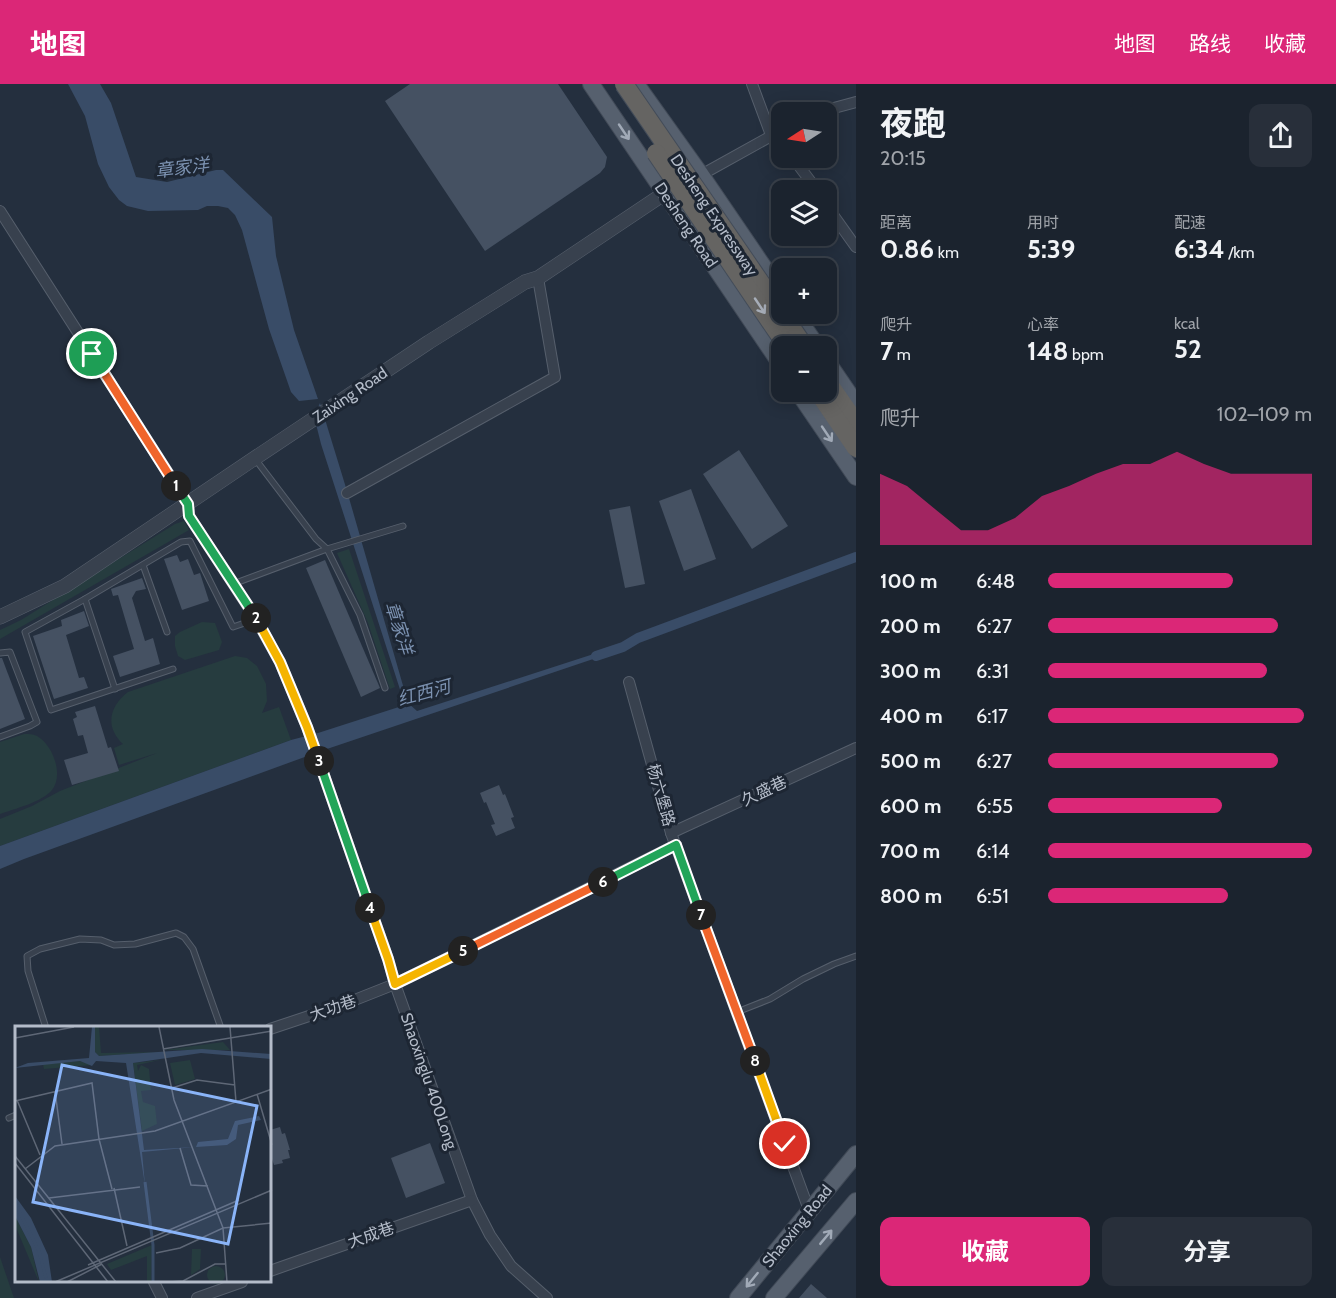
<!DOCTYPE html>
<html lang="zh">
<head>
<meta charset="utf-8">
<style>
  body { margin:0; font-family:Cabin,"Noto Sans SC",sans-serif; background:#282f3a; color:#f1f3f6; height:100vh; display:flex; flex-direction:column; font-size:22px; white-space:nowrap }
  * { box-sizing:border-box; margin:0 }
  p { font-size:20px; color:#a0a4aa }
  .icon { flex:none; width:33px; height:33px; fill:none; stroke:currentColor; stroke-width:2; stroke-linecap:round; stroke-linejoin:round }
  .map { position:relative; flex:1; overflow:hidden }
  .drawer { display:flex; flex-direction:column; background:#1b232e; width:480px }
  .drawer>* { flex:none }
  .needle { width:39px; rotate:258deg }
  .tools { position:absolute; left:771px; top:18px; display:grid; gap:12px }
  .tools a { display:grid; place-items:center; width:66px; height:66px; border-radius:12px; background:#1b232e; box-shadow:0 3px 15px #0003,0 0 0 2px #39404a; font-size:30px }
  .pin { position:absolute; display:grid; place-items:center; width:51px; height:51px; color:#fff; margin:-26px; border:3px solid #fff; border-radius:50%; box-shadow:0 2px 6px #0007 }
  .km { position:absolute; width:30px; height:30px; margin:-15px; border-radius:50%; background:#222; color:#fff; font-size:16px; line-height:30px; text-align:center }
  .round { display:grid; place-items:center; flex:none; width:63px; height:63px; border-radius:12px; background:#282f3a }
  .summary { display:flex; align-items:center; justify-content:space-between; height:102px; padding:0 24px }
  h1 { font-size:33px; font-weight:700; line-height:45px }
  .metrics { display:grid; grid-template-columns:repeat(3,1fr); gap:9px; height:102px; padding:6px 24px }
  .metrics div { display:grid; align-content:center }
  .metrics b { font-size:26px; font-weight:700 }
  .metrics small { font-size:16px; font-weight:400 }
  .metrics p { font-size:16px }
  .chart { height:168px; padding:12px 24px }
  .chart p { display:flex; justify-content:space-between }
  .chart svg { width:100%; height:108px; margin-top:6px; fill:#db2777; opacity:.7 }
  .action { display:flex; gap:12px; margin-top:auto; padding:12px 24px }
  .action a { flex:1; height:69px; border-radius:12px; background:#db2777; color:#fff; font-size:24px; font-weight:700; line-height:69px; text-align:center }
  .action a+a { background:#282f3a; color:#f1f3f6 }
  ul { padding:0 24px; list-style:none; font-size:20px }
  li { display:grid; grid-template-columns:96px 72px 1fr; align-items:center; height:45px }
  li i { height:15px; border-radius:8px; background:#db2777 }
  header { display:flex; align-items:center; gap:36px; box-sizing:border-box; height:84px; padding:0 30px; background:#db2777; color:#fff }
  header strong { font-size:28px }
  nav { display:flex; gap:33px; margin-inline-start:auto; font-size:21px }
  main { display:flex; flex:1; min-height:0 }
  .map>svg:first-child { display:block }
</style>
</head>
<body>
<header>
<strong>地图</strong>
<nav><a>地图</a><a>路线</a><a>收藏</a></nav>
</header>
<main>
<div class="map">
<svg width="856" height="1214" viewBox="0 0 856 1214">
  <rect width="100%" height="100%" fill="#242f3e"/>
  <g fill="#263c3f">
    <path d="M 184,437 L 189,446 L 0,555 L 0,546 L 21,536 L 175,440 Z"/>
    <path d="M 349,465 L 395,603 L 390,605 L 368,539 L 337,469 Z"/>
    <path d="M 202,538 L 215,539 L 222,558 L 219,566 L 185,576 L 178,572 L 175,562 L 175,552 L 180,548 Z"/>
    <path d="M 235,572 L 247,574 L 257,582 L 266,600 L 267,617 L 262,629 L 279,623 L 291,656 L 0,762 L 0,735 L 32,722 L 60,707 L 157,669 L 119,681 L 114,664 L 123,660 C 104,642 110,622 128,608 Z"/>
    <path d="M 24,650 C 29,650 33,650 37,652 C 53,661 64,691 52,706 C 42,718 14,725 0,730 L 0,658 Z"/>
    <path d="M 0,1173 L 14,1214 L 0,1214 Z"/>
  </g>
  <g fill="#394c67">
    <path d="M 68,0 L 100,0 L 111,19 L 136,93 L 167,98 L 216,86 L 223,86 L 272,133 L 276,172 L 294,246 L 318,315 L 299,317 L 291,308 L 269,245 L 242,146 L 235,131 L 228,124 L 218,122 L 207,122 L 198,126 L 148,127 L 127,122 L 119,116 L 109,103 L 98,80 L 85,32 Z"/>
    <path d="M 320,319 L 347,407 L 408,619 L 417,627 L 606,566 L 611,569 L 324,666 L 24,775 L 0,785 L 0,762 L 291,656 L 318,649 L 405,621 L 321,360 L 314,332 Z"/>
  </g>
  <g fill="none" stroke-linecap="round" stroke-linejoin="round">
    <path stroke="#394c67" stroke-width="10" d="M 596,572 L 623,563 L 638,554 L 856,473"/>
  </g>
  <g fill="#455162">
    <path d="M 410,0 L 558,0 L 607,73 L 605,83 L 600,89 L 485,167 L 385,17 Z"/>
    <path d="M 739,366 L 788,442 L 752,465 L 703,390 Z"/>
    <path d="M 691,405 L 716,475 L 684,487 L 659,417 Z"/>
    <path d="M 630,422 L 645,500 L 625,504 L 609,426 Z"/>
    <path d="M 177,471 L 180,478 L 188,475 L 194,491 L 200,489 L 209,517 L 182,526 L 164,475 Z"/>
    <path d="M 325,476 L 380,604 L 361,613 L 306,484 Z"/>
    <path d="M 142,494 L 146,505 L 136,507 L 132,514 L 145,557 L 153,554 L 160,580 L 120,593 L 113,572 L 134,565 L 118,511 L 113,512 L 111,505 Z"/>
    <path d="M 84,527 L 89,542 L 66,551 L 79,594 L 84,593 L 88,604 L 54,615 L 33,552 L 62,542 L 61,536 Z"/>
    <path d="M 0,574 L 2,574 L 25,635 L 0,645 Z"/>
    <path d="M 95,622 L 108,664 L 111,663 L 119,687 L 72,701 L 64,676 L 88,669 L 83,651 L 78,652 L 73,635 L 77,633 L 75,628 Z"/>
    <path d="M 499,701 L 503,711 L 505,710 L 514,733 L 511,734 L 515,744 L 496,752 L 491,741 L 495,740 L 486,718 L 484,719 L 480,709 Z"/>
    <path d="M 280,1043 L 282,1050 L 285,1049 L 290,1066 L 288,1066 L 290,1074 L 282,1076 L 283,1079 L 274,1081 L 270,1069 L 270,1046 Z"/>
    <path d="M 430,1059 L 445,1099 L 406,1114 L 391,1074 Z"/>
    <path d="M 811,1200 L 827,1214 L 799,1214 Z"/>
  </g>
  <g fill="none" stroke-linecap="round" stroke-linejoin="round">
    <g stroke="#565f6c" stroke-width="7">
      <g id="service">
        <path d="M 256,376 L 316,455 L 327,465 L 360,531 L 385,604"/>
        <path d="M 143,481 L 167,548"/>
        <path d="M 233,500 L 327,465 L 403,442"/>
        <path d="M 85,515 L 115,605"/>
        <path d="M 0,569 L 10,568 L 37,638 L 30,642 L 0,653"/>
        <path d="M 173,585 L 51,626 L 25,548 L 85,515 L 181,458 L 190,457 L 233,543 L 256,535"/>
        <path d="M 737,928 L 770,915 L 803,895 L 834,880 L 856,872"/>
        <path d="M 46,944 L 28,887 L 27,872 L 40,865 L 80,855 L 101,856 L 114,861 L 135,860 L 176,849 L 184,853 L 193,865 L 221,944"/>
        <path d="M 9,1034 L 16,1031"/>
      </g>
    </g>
    <g stroke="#565f6c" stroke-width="12">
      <g id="minor">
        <path d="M 752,0 L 771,51 L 782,59"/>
        <path d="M 819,28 L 856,18"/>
        <path d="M 793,74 L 817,106"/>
        <path d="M 701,91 L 782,46"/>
        <path d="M 826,121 L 856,163"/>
        <path d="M 0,127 L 188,420 L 189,432 L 256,535 L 280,578 L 307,643 L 388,875 L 395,900 L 472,1116 L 490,1151 L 511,1182 L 547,1214"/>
        <path d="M 347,409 L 555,293 L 538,194"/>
        <path d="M 629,598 L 671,749 L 809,1126"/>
        <path d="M 671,749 L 856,664"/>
        <path d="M 270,945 L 342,921 L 395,900 L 676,761"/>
        <path d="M 270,1187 L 472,1116"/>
        <path d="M 154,1198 L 162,1214"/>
        <path d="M 197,1214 L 242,1198"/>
      </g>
    </g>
    <g stroke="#565f6c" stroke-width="15">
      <path id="tertiary" d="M 0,533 L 65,502 L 255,374 L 429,258 L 525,198 L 538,194 L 665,109 L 673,105"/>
    </g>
    <g stroke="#414a57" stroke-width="18">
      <g id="primary">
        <path d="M 591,0 L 782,282"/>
        <path d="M 636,0 L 701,91 L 782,210"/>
        <path d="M 795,230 L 817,262"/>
        <path d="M 826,276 L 856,320"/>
        <path d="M 798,308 L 856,393"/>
        <path d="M 738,1214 L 856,1070"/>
        <path d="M 774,1214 L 856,1117"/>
      </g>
    </g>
    <g stroke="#434c59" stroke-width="20">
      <g id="trunk">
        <path d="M 826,296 L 856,339"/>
        <path d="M 818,308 L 856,364"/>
      </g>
    </g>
    <use href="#service" stroke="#38414e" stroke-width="5"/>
    <use href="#minor" stroke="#38414e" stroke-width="10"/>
    <use href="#tertiary" stroke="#38414e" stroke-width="14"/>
    <use href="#primary" stroke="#56606e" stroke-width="16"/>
    <use href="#trunk" stroke="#656462" stroke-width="18"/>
    <g stroke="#434c59" stroke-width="20" stroke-linecap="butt">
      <g id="trunk-bridge">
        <path d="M 624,0 L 804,262"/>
        <path d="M 656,69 L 787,262"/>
      </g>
    </g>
    <use href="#trunk-bridge" stroke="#656462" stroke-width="18"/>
  </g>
  <defs><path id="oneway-shaft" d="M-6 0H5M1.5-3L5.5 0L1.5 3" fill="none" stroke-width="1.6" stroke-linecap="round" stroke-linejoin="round" transform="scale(1.5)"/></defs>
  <g stroke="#a1aab7">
    <use href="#oneway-shaft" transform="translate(624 48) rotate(56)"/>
    <use href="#oneway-shaft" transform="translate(827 350) rotate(56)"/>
    <use href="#oneway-shaft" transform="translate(826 1153) rotate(-50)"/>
    <use href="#oneway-shaft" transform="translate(752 1196) rotate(129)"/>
  </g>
  <use stroke="#a8afba" href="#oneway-shaft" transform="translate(760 222) rotate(56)"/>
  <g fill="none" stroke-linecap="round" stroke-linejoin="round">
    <g stroke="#fff" stroke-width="12">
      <path id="split-1" d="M 92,270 L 176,402"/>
    </g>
    <g stroke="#fff" stroke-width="12">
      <path id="split-2" d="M 176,402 L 188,420 L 189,432 L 256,534"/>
    </g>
    <g stroke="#fff" stroke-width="12">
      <path id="split-3" d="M 256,534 L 280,578 L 307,643 L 319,677"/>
    </g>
    <g stroke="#fff" stroke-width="12">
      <path id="split-4" d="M 319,677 L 370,824"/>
    </g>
    <g stroke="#fff" stroke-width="12">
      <path id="split-5" d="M 370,824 L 388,875 L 395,900 L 463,867"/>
    </g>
    <g stroke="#fff" stroke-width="12">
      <path id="split-6" d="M 463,867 L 603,798"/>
    </g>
    <g stroke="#fff" stroke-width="12">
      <path id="split-7" d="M 603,798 L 676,761 L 701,831"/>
    </g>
    <g stroke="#fff" stroke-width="12">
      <path id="split-8" d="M 701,831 L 755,977"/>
    </g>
    <g stroke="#fff" stroke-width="12">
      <path id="split-9" d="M 755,977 L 785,1060"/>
    </g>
    <use href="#split-1" stroke="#f0652b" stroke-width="8"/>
    <use href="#split-2" stroke="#22a559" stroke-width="8"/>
    <use href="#split-3" stroke="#f5b400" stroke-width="8"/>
    <use href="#split-4" stroke="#22a559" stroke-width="8"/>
    <use href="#split-5" stroke="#f5b400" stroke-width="8"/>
    <use href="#split-6" stroke="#f0652b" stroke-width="8"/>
    <use href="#split-7" stroke="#22a559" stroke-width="8"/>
    <use href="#split-8" stroke="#f0652b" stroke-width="8"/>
    <use href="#split-9" stroke="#f5b400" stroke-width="8"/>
  </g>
  <g text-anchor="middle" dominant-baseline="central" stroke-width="6" stroke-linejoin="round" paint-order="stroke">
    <g font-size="16" fill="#b4bcc9" stroke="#1d2633">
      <text transform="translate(714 131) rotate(56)">Desheng Expressway</text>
      <text transform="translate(686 141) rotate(56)">Desheng Road</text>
      <text transform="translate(350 311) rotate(-34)">Zaixing Road</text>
      <text transform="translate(764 707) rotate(-25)">久盛巷</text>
      <text transform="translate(661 711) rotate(74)">杨六堡路</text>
      <text transform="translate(333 924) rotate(-19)">大功巷</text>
      <text transform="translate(429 997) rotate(71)">Shaoxinglu 400Long</text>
      <text transform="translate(797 1142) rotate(-51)">Shaoxing Road</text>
      <text transform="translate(371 1151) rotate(-19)">大成巷</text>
    </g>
    <g font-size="18" font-style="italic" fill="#7c92b1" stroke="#1d2633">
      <text transform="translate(182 84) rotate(-7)">章家洋</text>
      <text transform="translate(399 544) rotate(73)">章家洋</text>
      <text transform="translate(424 609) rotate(-15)">红西河</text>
    </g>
  </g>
  <g transform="translate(15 942)">
    <rect width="256" height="256" fill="#242f3e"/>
    <path d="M 80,1 L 84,1 L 86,27 L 147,26 L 84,30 L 80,26 ZM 208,16 L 215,24 L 149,24 ZM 145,34 L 122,39 L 123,45 L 126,39 L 134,43 L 136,64 L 126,65 L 128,76 L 140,80 L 142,98 L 127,105 L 118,37 ZM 175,34 L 180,53 L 160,59 L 155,37 ZM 65,35 L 77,39 L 29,43 L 28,38 ZM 0,190 L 16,221 L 24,256 L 0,199 ZM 137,219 L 136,256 L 132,256 L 132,230 L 96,244 L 92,238 ZM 177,223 L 186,223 L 185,243 L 176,249 ZM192 249a9 9 0 1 1 18 0a9 9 0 1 1-18 0Z" fill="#263c3f"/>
    <path d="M 77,1 L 80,1 L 80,26 L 84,30 L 187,23 L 256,28 L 256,33 L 186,27 L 118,37 L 129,124 L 180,121 L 127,126 L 130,159 L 111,37 L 81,35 L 77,40 L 65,35 L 0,42 L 13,37 L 74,32 ZM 244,90 L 246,94 L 223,99 L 221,113 L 212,119 L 181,121 L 183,116 L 213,113 L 220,95 ZM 0,170 L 16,192 L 33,229 L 37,256 L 25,256 L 16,221 L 0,190 Z" fill="#394c67"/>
    <path fill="none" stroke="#394c67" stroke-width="3" d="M 130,156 L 138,219 L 138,256M 0,177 L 24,225 L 31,252"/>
    <path fill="none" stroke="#5e6776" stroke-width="1.5" d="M 144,1 L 159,74 L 208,202 L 212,256M 215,1 L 221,76M 0,12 L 59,1M 148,23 L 257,5M 157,62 L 182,54 L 220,59M 40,65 L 47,118M 242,68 L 257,119M 2,74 L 25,129M 0,75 L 77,57 L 84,113 L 97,163M 165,122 L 176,159 L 193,160M 0,130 L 101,256M 0,137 L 93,256M 10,143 L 40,120 L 140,105 L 257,63M 99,162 L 112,220M 34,172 L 125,161M 141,227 L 165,222 L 208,202 L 257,197M 73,239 L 224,174M 40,256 L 257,164M 52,256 L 87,238M 154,256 L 168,255 L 200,238 L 211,238"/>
    <path fill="#8ab4f8" fill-opacity="0.15" stroke="#8ab4f8" stroke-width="3" d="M 47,39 L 242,80 L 213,218 L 18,176 Z"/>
    <rect width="256" height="256" fill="none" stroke="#b4bcc9" stroke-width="3"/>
  </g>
</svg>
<div class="tools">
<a><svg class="needle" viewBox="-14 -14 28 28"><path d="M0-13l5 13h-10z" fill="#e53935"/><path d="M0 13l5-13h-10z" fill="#a0a4aa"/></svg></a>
<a><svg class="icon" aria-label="layers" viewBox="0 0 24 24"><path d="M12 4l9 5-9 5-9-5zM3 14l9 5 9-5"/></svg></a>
<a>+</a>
<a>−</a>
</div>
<div class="pin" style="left:92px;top:270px;background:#1e9e55"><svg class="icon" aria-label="arrive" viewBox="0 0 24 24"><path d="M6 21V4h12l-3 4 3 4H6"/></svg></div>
<div class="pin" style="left:785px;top:1060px;background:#d93025"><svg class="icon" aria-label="check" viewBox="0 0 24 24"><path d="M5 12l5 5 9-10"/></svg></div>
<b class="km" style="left:176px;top:402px">1</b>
<b class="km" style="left:256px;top:534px">2</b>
<b class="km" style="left:319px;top:677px">3</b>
<b class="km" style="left:370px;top:824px">4</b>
<b class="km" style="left:463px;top:867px">5</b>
<b class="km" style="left:603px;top:798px">6</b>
<b class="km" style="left:701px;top:831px">7</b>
<b class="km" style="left:755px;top:977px">8</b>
</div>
<section class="drawer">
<div class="summary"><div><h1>夜跑</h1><p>20:15</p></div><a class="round"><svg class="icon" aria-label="share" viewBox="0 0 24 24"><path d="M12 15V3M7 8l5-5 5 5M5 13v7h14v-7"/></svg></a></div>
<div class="metrics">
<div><p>距离</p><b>0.86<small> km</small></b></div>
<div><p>用时</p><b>5:39</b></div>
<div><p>配速</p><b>6:34<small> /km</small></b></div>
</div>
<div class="metrics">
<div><p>爬升</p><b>7<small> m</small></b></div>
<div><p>心率</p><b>148<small> bpm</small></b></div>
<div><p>kcal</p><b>52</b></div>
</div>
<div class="chart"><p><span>爬升</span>102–109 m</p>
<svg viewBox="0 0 160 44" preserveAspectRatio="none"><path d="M0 44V15L10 20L20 29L30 38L40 38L50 33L60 24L70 20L80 15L90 11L100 11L110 6L120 11L130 15L140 15L150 15L160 15V44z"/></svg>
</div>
<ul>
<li><b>100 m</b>6:48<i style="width:70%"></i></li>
<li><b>200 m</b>6:27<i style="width:87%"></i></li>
<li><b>300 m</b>6:31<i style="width:83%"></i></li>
<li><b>400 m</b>6:17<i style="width:97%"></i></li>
<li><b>500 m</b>6:27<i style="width:87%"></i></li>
<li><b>600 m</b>6:55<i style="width:66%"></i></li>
<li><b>700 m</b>6:14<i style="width:100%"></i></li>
<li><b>800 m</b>6:51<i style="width:68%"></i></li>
</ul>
<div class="action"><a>收藏</a><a>分享</a></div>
</section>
</main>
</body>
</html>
